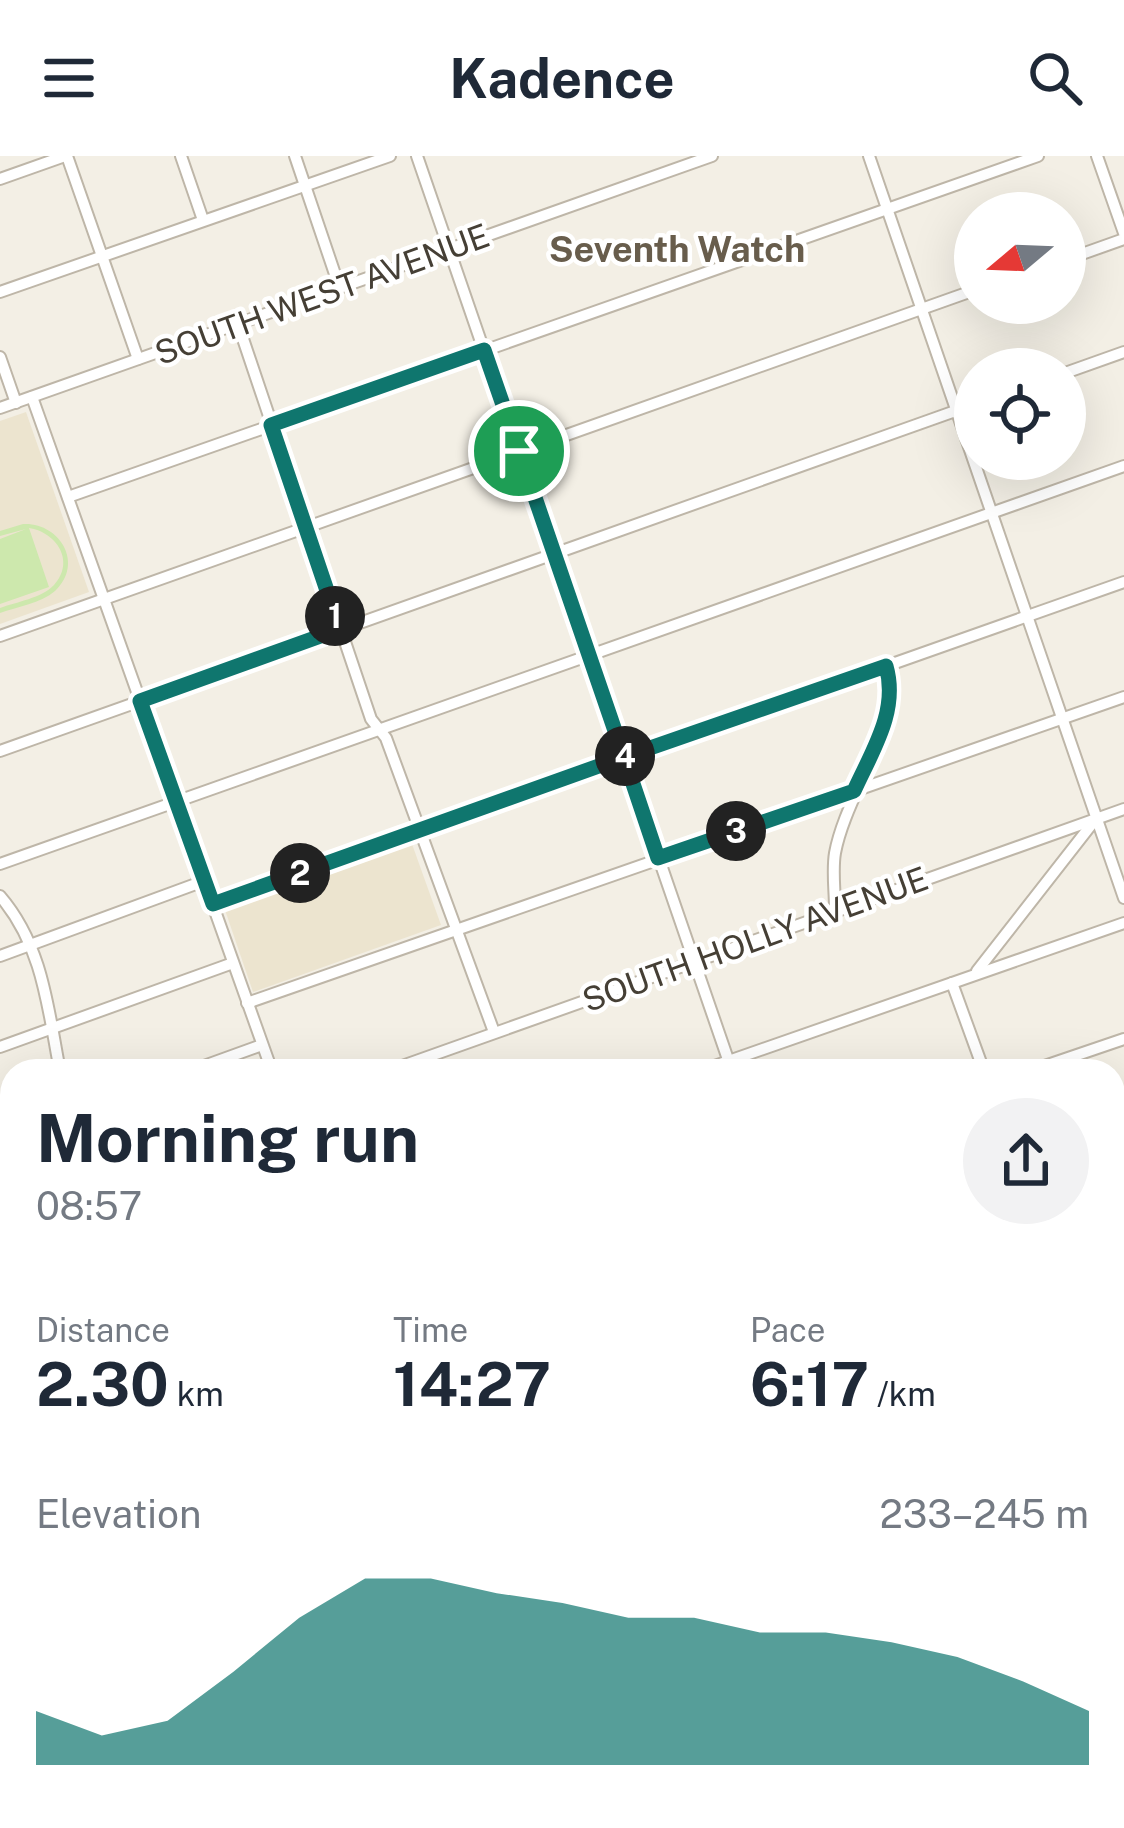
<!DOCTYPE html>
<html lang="en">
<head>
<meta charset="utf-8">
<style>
  body { margin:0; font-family:"Public Sans",sans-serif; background:#f2f2f3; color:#1f2937; height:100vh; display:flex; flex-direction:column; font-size:45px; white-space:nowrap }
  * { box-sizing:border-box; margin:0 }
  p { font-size:39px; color:#747a83 }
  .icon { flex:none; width:66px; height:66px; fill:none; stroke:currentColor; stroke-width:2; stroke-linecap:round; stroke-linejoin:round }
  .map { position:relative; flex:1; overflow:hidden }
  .sheet { position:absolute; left:0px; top:903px; width:1125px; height:771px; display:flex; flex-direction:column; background:#fff; border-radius:36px 36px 0 0; box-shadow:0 12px 48px #0002 }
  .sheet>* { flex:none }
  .needle { width:78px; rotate:251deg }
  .buttons { position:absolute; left:954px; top:36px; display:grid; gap:24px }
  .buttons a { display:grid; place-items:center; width:132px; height:132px; border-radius:50%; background:#fff; box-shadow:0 12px 48px #0002; font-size:60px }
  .pin { position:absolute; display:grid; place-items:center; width:102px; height:102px; color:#fff; margin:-51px; border:6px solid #fff; border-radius:50%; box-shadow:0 3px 12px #0007 }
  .km { position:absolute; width:60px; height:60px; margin:-30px; border-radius:50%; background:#222; color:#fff; font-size:33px; line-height:60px; text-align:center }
  .round { display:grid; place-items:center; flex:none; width:126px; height:126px; border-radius:63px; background:#f2f2f3 }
  .summary { display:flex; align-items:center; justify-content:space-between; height:204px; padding:0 36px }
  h1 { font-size:66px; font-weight:700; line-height:90px }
  .stats { display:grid; grid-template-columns:repeat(3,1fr); gap:18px; height:204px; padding:12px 36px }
  .stats div { display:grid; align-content:center }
  .stats b { font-size:60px; font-weight:700 }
  .stats small { font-size:33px; font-weight:400 }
  .stats p { font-size:33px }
  .chart { height:336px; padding:24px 36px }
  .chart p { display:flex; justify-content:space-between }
  .chart svg { width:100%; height:216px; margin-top:12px; fill:#0f766e; opacity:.7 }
  header { display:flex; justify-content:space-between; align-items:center; height:156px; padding:0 36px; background:#fff; font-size:54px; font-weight:700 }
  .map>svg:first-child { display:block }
</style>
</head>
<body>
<header><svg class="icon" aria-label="menu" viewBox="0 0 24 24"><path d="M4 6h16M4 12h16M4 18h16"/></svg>Kadence<svg class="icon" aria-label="search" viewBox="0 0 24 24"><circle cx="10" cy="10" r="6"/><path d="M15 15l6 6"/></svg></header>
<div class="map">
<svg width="1124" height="1672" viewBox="0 0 1124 1672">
  <rect width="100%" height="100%" fill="#f3efe5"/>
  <path fill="#e7e0d3" d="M 1124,1506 L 1124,1672 L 78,1672 L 74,1662 L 1113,1662 L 1113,1510 Z"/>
  <path fill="#f5e5d0" d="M 1124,1240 L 1124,1506 L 1113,1510 L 1113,1245 Z"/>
  <g fill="#ece4cf">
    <path d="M 26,256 L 89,436 L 0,468 L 0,265 Z"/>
    <path d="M 412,688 L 441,769 L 253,836 L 225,754 Z"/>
  </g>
  <path fill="#cde8ad" d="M 23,368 C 59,366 85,407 55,435 C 41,447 17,451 0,457 L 0,452 C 16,446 42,442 54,429 C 76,405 56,376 29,372 L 49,431 L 0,448 L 0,383 L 26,373 L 0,380 L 0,375 Z"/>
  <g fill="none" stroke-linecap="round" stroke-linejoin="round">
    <g stroke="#beb6a8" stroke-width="14">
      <g id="minor">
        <path d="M 67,0 L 138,203"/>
        <path d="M 181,0 L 203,64"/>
        <path d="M 295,0 L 339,130"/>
        <path d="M 417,0 L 732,915"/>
        <path d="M 869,0 L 1124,742"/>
        <path d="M 1097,0 L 1124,77"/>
        <path d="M 0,23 L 65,0"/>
        <path d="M 1065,104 L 1124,83"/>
        <path d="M 0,136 L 390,0"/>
        <path d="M 238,168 L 371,563 L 386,582 L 494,876"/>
        <path d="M 0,201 L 16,247"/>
        <path d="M 1065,217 L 1124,196"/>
        <path d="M 32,241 L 272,915"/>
        <path d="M 0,252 L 712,0"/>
        <path d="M 68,341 L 1038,0"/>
        <path d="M 0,480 L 975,134"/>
        <path d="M 0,595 L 975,248"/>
        <path d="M 0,708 L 1124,310"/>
        <path d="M 0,740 C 43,790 48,853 60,915"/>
        <path d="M 213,748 L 1124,426"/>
        <path d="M 835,753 C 835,735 832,714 835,697 C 846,637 903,568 886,510"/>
        <path d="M 0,800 L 204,725"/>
        <path d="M 977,815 L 1095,664"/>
        <path d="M 952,827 L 984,915"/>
        <path d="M 247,847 L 1124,541"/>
        <path d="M 0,891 L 233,807"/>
        <path d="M 190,915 L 262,889"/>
        <path d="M 388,915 L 1124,653"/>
        <path d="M 700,915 L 1124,767"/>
        <path d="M 1030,915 L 1124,883"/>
        <path d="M 0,983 L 12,979"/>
        <path d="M 1113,1000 L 1124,997"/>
        <path d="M 1113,1111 L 1124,1110"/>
        <path d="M 0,1164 L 12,1159"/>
        <path d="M 0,1264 L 12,1260"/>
        <path d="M 0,1516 L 12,1513"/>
        <path d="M 1113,1524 L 1124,1521"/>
        <path d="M 407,1662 L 408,1672"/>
        <path d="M 548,1662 L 558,1672"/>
        <path d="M 723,1662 L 730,1672"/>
        <path d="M 951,1662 L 952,1672"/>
        <path d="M 1100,1662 L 1104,1672"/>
        <path d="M 162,1672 L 166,1662"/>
        <path d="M 371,1672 L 389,1662"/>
        <path d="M 637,1672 L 678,1662"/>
        <path d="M 859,1672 L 879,1662"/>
      </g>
    </g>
    <g stroke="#e4bd61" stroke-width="16">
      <g id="major">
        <path d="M 1113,1233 L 1124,1229"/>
        <path d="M 0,1440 L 12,1474"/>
        <path d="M 0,1621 L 12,1617"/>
      </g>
    </g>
    <use href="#minor" stroke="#fff" stroke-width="10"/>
    <use href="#major" stroke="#ffdf92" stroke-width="14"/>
  </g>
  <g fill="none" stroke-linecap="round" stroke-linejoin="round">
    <g stroke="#fff" stroke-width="24">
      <path id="route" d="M 519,295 L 484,194 L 271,269 L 340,473 L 140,545 L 213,748 L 624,601 L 658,702 L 854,635 C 872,595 899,555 886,510 L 624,601 L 519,295"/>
    </g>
    <use href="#route" stroke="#0f766e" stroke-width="15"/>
  </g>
  <g text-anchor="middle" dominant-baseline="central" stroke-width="9" stroke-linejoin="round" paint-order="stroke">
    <g font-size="33" fill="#453f35" stroke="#fff">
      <text transform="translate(322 138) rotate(-20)">SOUTH WEST AVENUE</text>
      <text transform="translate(755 783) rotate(-20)">SOUTH HOLLY AVENUE</text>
    </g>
    <g font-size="36" font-weight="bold" fill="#685d4c" stroke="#fff">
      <text x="677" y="93">Seventh Watch</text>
    </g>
  </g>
</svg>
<div class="buttons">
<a><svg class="needle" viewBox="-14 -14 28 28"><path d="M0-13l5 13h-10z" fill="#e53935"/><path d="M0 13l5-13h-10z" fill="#747a83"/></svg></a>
<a><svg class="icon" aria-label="locate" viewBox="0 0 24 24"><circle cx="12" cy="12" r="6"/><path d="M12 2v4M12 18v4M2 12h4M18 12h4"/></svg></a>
</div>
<div class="pin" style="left:519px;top:295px;background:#1e9e55"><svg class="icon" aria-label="arrive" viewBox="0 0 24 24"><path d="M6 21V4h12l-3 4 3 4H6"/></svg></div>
<b class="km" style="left:335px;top:460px">1</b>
<b class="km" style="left:300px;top:717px">2</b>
<b class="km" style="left:736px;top:675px">3</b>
<b class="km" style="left:625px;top:600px">4</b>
<section class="sheet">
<div class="summary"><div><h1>Morning run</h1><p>08:57</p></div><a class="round"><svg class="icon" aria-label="share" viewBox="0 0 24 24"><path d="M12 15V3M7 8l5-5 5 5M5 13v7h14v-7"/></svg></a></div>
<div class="stats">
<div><p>Distance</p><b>2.30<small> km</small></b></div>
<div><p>Time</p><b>14:27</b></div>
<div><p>Pace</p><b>6:17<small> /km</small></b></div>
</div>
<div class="chart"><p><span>Elevation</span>233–245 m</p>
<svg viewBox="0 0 160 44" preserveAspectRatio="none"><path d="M0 44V33L10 38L20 35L30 25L40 14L50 6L60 6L70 9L80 11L90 14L100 14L110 17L120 17L130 19L140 22L150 27L160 33V44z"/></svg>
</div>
</section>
</div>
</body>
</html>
